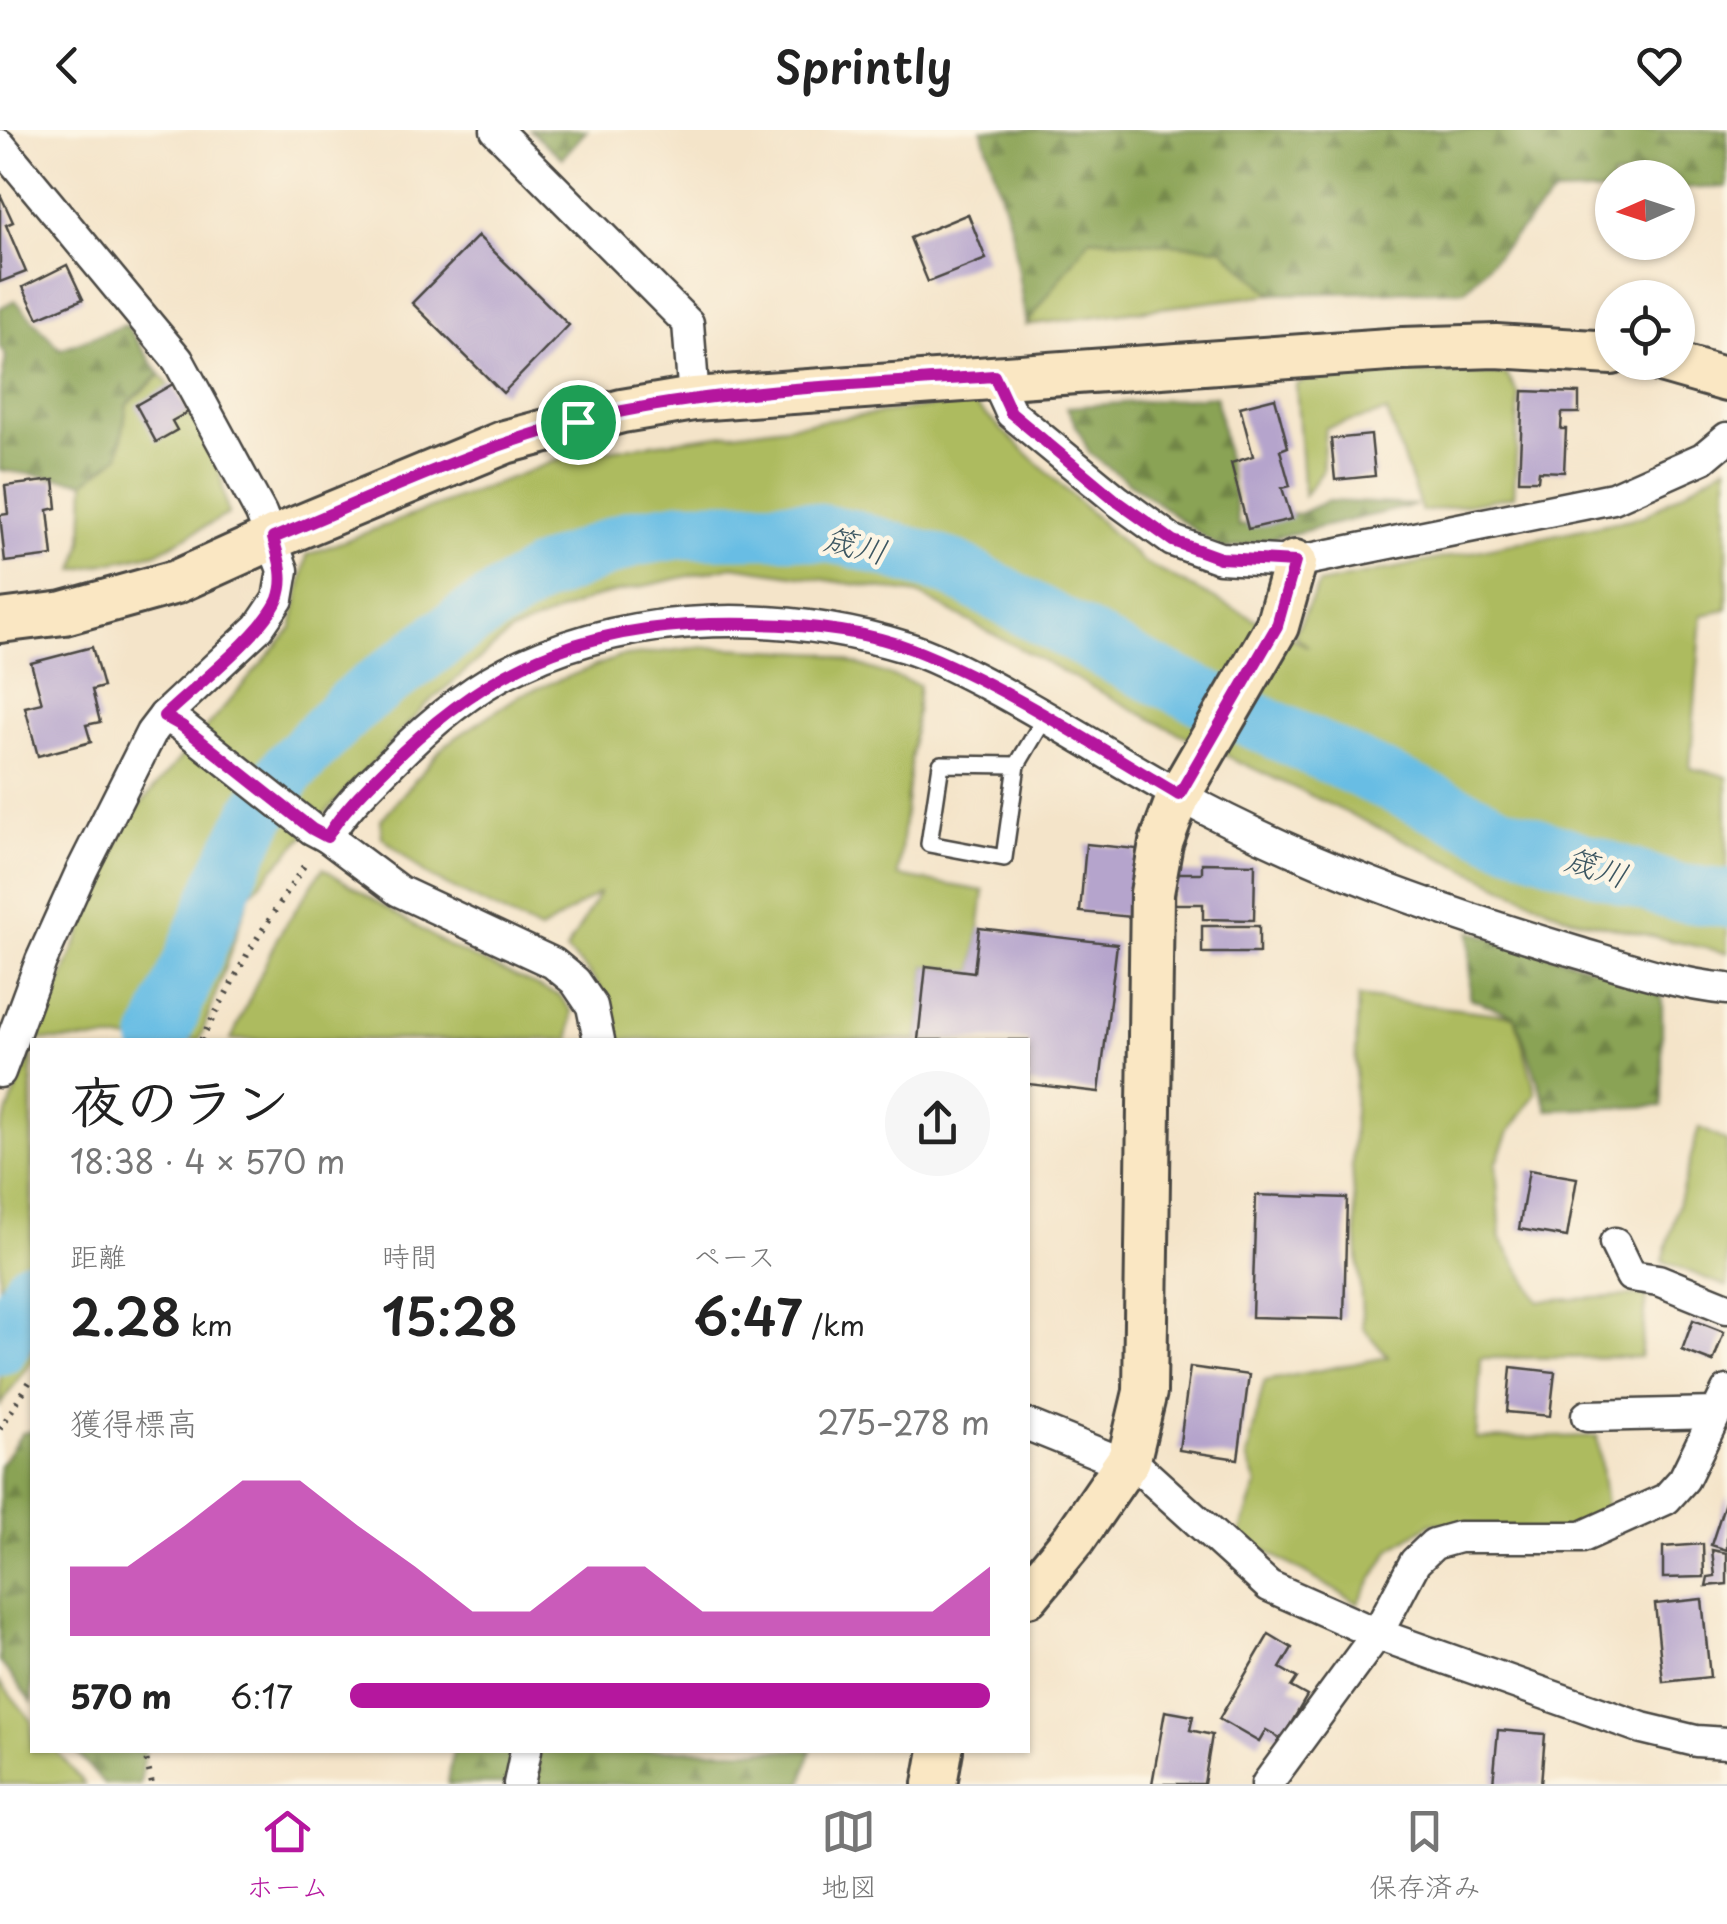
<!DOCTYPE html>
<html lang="ja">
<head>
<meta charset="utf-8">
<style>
  body { margin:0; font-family:"Playpen Sans","Klee One",sans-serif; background:#f6f6f6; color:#222; height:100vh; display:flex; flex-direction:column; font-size:38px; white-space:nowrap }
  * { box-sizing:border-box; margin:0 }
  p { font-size:32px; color:#767676 }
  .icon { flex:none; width:55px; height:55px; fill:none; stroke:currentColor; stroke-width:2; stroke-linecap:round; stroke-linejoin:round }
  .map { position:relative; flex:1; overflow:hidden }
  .details { position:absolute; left:30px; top:908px; width:1000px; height:715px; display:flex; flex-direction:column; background:#fff; border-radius:0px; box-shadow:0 2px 8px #0004 }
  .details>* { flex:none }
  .needle { width:65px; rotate:267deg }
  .buttons { position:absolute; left:1595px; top:30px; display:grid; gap:20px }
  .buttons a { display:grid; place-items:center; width:100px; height:100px; border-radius:50%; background:#fff; box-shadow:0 2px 8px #0004; font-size:50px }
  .pin { position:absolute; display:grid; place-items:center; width:85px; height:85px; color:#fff; margin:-42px; border:5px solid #fff; border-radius:50%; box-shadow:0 2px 10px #0007 }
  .round { display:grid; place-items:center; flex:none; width:105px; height:105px; border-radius:52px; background:#f6f6f6 }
  .head { display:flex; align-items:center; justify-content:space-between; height:170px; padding:0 40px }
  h1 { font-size:55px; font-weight:600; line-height:75px }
  .stats { display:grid; grid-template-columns:repeat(3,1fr); gap:15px; height:170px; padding:10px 40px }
  .stats div { display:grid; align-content:center }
  .stats b { font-size:50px; font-weight:600 }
  .stats small { font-size:28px; font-weight:400 }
  .stats p { font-size:28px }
  .chart { height:280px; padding:20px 40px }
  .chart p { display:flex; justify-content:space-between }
  .chart svg { width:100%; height:180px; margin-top:10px; fill:#b5179e; opacity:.7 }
  ul { padding:0 40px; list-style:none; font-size:32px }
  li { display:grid; grid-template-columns:160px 120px 1fr; align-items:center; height:75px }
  li i { height:25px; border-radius:12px; background:#b5179e }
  header { display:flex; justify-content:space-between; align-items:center; height:130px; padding:0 40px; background:#fff; font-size:45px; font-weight:600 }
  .tab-bar { display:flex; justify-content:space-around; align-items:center; height:140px; border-top:2px solid #e0e0e0; background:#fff; font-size:28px; color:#767676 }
  .tab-bar a { display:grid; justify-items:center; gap:5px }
  .tab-bar .on { color:#b5179e }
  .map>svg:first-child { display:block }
</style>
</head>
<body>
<header><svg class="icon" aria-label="back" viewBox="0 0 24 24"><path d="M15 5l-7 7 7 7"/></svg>Sprintly<svg class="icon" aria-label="heart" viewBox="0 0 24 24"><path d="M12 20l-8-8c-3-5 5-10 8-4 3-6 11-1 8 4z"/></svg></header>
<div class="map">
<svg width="1727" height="1654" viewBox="0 0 1727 1654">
  <defs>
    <pattern id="forest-firs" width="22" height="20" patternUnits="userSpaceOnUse" patternTransform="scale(2.5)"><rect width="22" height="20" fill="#8aa355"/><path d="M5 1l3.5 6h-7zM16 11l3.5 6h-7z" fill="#718547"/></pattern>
  </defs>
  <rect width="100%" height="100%" fill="#fcf5e5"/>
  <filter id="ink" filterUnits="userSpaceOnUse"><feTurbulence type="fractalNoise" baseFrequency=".01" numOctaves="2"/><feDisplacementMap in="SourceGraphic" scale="20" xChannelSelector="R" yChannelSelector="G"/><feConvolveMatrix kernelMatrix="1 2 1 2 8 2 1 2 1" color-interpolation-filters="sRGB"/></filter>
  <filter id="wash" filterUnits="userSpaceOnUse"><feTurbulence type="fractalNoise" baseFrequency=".0048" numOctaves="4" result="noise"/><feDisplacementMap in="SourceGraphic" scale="40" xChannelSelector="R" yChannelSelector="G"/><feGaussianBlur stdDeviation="2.25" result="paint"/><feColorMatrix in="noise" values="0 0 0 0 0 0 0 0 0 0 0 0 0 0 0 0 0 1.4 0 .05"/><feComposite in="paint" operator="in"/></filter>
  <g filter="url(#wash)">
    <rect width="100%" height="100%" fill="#f4e4c9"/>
    <g fill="#adbb5e" stroke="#6c7344" stroke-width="2.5">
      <path d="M 1089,108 L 1222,118 L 1272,164 L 1026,195 Z"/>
      <path d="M 1329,241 L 1506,244 L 1519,265 L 1514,366 L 1422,382 L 1387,282 L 1325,298 L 1322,342 L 1304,366 L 1296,254 Z"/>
      <path d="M 161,245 L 215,318 L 228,384 L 156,423 L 75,440 L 83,410 L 85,352 L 119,326 L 127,274 Z"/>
      <path d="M 971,271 L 1143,432 L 1309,517 L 1294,505 L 1319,454 L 1644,386 L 1727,335 L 1727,480 L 1702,485 L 1690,638 L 1727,646 L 1727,823 L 1567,787 L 1168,598 L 918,464 L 733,436 L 595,467 L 511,502 L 427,574 L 250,764 L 200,910 L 37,910 L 127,690 L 292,498 L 307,425 L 571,325 Z"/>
      <path d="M 703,517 L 824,523 L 919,555 L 898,746 L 984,761 L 974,842 L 926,836 L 918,910 L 611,910 C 616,871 594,844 566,821 L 600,762 L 540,801 L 428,746 L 382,707 L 381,690 L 445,615 L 520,565 L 619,527 Z"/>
      <path d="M 323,738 L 451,818 L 560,866 L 572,882 L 570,910 L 231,910 L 277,808 Z"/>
      <path d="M 1358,867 L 1515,886 L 1536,963 L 1508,1004 L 1496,1034 L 1501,1109 L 1539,1171 L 1647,1165 L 1640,1227 L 1481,1228 L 1476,1309 L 1597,1306 L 1607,1384 L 1582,1407 L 1431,1393 L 1391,1419 L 1358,1473 L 1239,1406 L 1257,1354 L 1247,1328 L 1264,1251 L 1388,1227 L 1363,1198 L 1352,1038 Z"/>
      <path d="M 32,922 L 32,1230 L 0,1275 L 0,1001 Z"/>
      <path d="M 1699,997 L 1727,1012 L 1727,1157 L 1663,1131 Z"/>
      <path d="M 0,1552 L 32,1591 L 32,1620 L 56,1620 L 84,1654 L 0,1654 Z"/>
    </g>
    <g fill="url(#forest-firs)" stroke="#5a6740" stroke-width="2.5">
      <path d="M 530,0 L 587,0 L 562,28 Z"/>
      <path d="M 982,0 L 1727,0 L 1727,57 L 1678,59 L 1678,48 L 1612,48 L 1612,62 L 1554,64 L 1465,160 L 1272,164 L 1222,118 L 1090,108 L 1026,195 L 1011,98 Z"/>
      <path d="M 15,170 L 60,219 L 126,195 L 160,244 L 127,274 L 119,326 L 85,352 L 0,340 L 0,259 L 6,227 L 0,217 L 0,178 Z"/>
      <path d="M 1216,266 L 1239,396 L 1301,383 L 1327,371 L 1416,375 L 1222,420 L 1090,324 L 1067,277 Z"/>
      <path d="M 1470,801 L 1662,858 L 1662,976 L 1548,980 L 1515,886 L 1470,868 Z"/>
      <path d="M 32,1301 L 32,1572 L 0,1532 L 0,1336 L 22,1303 Z"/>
      <path d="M 74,1620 L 145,1620 L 140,1654 L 104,1654 Z"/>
      <path d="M 453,1620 L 811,1620 L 802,1654 L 448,1654 Z"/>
    </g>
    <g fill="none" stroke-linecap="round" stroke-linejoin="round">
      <g stroke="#67bde4" stroke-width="58">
        <path d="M 159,910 L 231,737 L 259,683 L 288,640 L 352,575 L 460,495 L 540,445 L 632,408 L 681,400 L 797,399 L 851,408 L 952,438 L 1130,533 L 1501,704 L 1674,762 L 1727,769"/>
        <path d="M 0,1216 L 32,1158"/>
      </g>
    </g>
    <g id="blocks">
      <g fill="#b5a4cc">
        <path d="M 0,64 L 13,92 L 6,95 L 26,142 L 0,152 Z"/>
        <path d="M 968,84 L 986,129 L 928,152 L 910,108 Z"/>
        <path d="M 478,106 L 569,195 L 503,263 L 412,173 Z"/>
        <path d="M 67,135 L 83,169 L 38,188 L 23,157 Z"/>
        <path d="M 173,254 L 188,282 L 172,291 L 177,300 L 156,312 L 136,275 Z"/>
        <path d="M 1523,261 L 1579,263 L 1579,283 L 1562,283 L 1561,299 L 1566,299 L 1564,342 L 1539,341 L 1538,350 L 1519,350 Z"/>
        <path d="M 1275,268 L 1288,317 L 1280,320 L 1290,356 L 1282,358 L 1292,389 L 1248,399 L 1231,333 L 1253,326 L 1240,277 Z"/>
        <path d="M 1371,305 L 1375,346 L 1335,350 L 1331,309 Z"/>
        <path d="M 54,350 L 57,378 L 48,380 L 53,426 L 5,432 L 0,385 L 8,384 L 5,356 Z"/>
        <path d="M 92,517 L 103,557 L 92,560 L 100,592 L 86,595 L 91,612 L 38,626 L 25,577 L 42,573 L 31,533 Z"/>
        <path d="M 1086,714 L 1137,719 L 1131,787 L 1080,782 Z"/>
        <path d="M 1202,733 L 1255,734 L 1254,790 L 1203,789 L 1203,774 L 1175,774 L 1175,743 L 1202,743 Z"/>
        <rect x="1202" y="796" width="57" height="27"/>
        <path d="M 979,798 L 1117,814 L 1099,962 L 1028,954 L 1028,910 L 918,910 L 926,836 L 974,842 Z"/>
        <path d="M 1529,1040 L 1577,1048 L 1567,1107 L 1519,1099 Z"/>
        <path d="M 1256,1065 L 1347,1068 L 1344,1189 L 1252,1187 Z"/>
        <path d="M 1693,1190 L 1724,1202 L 1713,1232 L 1682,1220 Z"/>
        <path d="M 1190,1237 L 1249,1245 L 1238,1329 L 1179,1320 Z"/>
        <path d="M 1511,1237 L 1555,1242 L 1550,1286 L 1507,1282 Z"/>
        <path d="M 1727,1366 L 1727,1420 L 1711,1415 Z"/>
        <path d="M 1703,1414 L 1704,1447 L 1663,1448 L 1663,1417 Z"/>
        <path d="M 1712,1420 L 1727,1423 L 1727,1454 L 1706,1456 L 1708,1447 L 1715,1446 Z"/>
        <path d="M 1702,1469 L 1710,1547 L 1663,1552 L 1655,1474 Z"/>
        <path d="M 1269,1504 L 1292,1518 L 1280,1538 L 1297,1548 L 1291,1557 L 1307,1566 L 1282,1609 L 1266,1600 L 1259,1612 L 1219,1589 Z"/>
        <path d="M 1165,1581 L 1193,1586 L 1190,1600 L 1212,1605 L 1204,1654 L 1152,1654 Z"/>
        <path d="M 1498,1600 L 1545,1604 L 1541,1654 L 1493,1654 Z"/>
      </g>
    </g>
  </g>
  <g filter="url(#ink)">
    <use href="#blocks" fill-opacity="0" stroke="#494743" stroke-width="2.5"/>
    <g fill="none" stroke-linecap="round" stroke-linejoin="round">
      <g stroke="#494743" stroke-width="20">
        <path id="lane" d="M 1017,635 L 941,634 L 929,714 L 1004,728 L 1017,635 L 1046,586"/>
      </g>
      <g stroke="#494743" stroke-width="35">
        <g id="street">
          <path d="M 496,0 L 688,193 L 694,269"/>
          <path d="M 0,15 L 178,230 L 261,383 L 283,440 L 278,469 L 259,497 L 164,586 L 151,603 L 82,740 L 41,831 L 0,942"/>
          <path d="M 994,246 L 1011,283 L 1118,371 L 1173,411 L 1220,428 L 1295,432 L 1613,368 L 1703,328 L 1727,308"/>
          <path d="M 164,586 L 182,596 L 312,699 L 327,707"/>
          <path d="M 599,910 L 592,876 L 575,851 L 553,833 L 399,761 L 327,707 C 344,677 369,655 393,631 C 431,592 474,556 523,534 C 639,480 784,480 905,517 C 931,525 958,539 983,552 C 1050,587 1112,628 1179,665 C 1305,734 1439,781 1576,822 C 1626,837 1675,854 1727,859"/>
          <path d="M 1615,1113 L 1631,1146 L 1658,1150 L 1727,1178"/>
          <path d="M 1587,1286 L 1716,1283"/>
          <path d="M 1028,1295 L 1125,1334"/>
          <path d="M 1129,1329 L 1269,1456 L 1377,1504 L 1642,1598 L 1696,1611 L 1727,1613"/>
          <path d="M 519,1654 L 526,1620"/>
          <path d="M 1267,1654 L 1377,1504 L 1415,1432 L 1434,1414 L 1459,1407 L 1582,1407 L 1666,1369 L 1684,1349 L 1727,1261"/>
        </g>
      </g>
      <g stroke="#494743" stroke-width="48">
        <g id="secondary">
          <path d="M 1664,232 L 1727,250"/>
          <path d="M 0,491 L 64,483 L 176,452 L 273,408 L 505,312 L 622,281 L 694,269 L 1403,219 L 1496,216 L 1612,223"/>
          <path d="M 1028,1465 L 1074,1409 L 1129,1329 L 1145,1262 L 1152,763 L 1161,713 L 1179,665 L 1277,496 L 1295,432"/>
          <path d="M 935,1654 L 941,1620"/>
        </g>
      </g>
      <g stroke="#494743" stroke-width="6" stroke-dasharray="2.5 8" stroke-linecap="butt">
        <path d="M 201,910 L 249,821 L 307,731"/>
        <path d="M 0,1299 L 32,1248"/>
        <path d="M 144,1620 L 152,1654"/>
      </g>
      <use href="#lane" stroke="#fff" stroke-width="15"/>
      <use href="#street" stroke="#fff" stroke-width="30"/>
      <use href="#secondary" stroke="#fae7c3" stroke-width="42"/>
    </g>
  </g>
  <g fill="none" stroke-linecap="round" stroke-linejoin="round" filter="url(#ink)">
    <g stroke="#fff" stroke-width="20">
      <path id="route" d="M 994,246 L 1011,283 L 1118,372 L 1173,411 L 1220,428 L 1295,432 L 1277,496 L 1179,665 C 1092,614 1006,556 912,519 C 863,500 807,495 755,494 C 599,490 496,526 386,638 C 364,660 343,680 327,707 L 312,699 L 182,596 L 164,586 C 193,558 263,504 278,469 C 286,448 279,428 273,408 C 387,361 501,305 623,281 C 744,257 871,255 994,246 Z"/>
    </g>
    <use href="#route" stroke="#b5179e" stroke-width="12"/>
  </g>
  <g text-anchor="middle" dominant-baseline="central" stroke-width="9" stroke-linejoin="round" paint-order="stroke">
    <g font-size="32" font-style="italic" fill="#3d5762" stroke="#fcf5e5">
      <text transform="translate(856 414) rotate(14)">筬川</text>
      <text transform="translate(1597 736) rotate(18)">筬川</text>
    </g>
  </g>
</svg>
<div class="buttons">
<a><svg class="needle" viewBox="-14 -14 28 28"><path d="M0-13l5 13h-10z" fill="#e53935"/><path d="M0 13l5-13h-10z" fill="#767676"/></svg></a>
<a><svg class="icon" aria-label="locate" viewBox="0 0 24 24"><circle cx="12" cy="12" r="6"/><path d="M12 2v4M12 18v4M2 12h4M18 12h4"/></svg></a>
</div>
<div class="pin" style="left:578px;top:292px;background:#1e9e55"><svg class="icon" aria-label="arrive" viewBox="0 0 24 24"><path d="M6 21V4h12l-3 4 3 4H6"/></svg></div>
<section class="details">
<div class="head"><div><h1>夜のラン</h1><p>18:38 · 4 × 570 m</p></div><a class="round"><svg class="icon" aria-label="share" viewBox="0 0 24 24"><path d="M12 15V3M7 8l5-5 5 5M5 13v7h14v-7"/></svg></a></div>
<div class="stats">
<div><p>距離</p><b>2.28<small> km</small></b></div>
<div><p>時間</p><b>15:28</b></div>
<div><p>ペース</p><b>6:47<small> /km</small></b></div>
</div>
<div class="chart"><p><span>獲得標高</span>275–278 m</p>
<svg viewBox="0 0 160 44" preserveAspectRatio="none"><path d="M0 44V27L10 27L20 17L30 6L40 6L50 17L60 27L70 38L80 38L90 27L100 27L110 38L120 38L130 38L140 38L150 38L160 27V44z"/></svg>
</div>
<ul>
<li><b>570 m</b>6:17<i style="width:100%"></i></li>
</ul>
</section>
</div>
<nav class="tab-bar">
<a class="on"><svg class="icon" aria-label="home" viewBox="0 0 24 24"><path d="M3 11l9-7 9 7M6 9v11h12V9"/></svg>ホーム</a>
<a><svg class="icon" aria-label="map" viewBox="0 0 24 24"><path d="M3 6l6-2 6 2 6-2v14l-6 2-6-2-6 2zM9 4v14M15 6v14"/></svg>地図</a>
<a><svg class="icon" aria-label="saved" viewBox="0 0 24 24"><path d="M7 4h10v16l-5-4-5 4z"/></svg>保存済み</a>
</nav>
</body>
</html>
